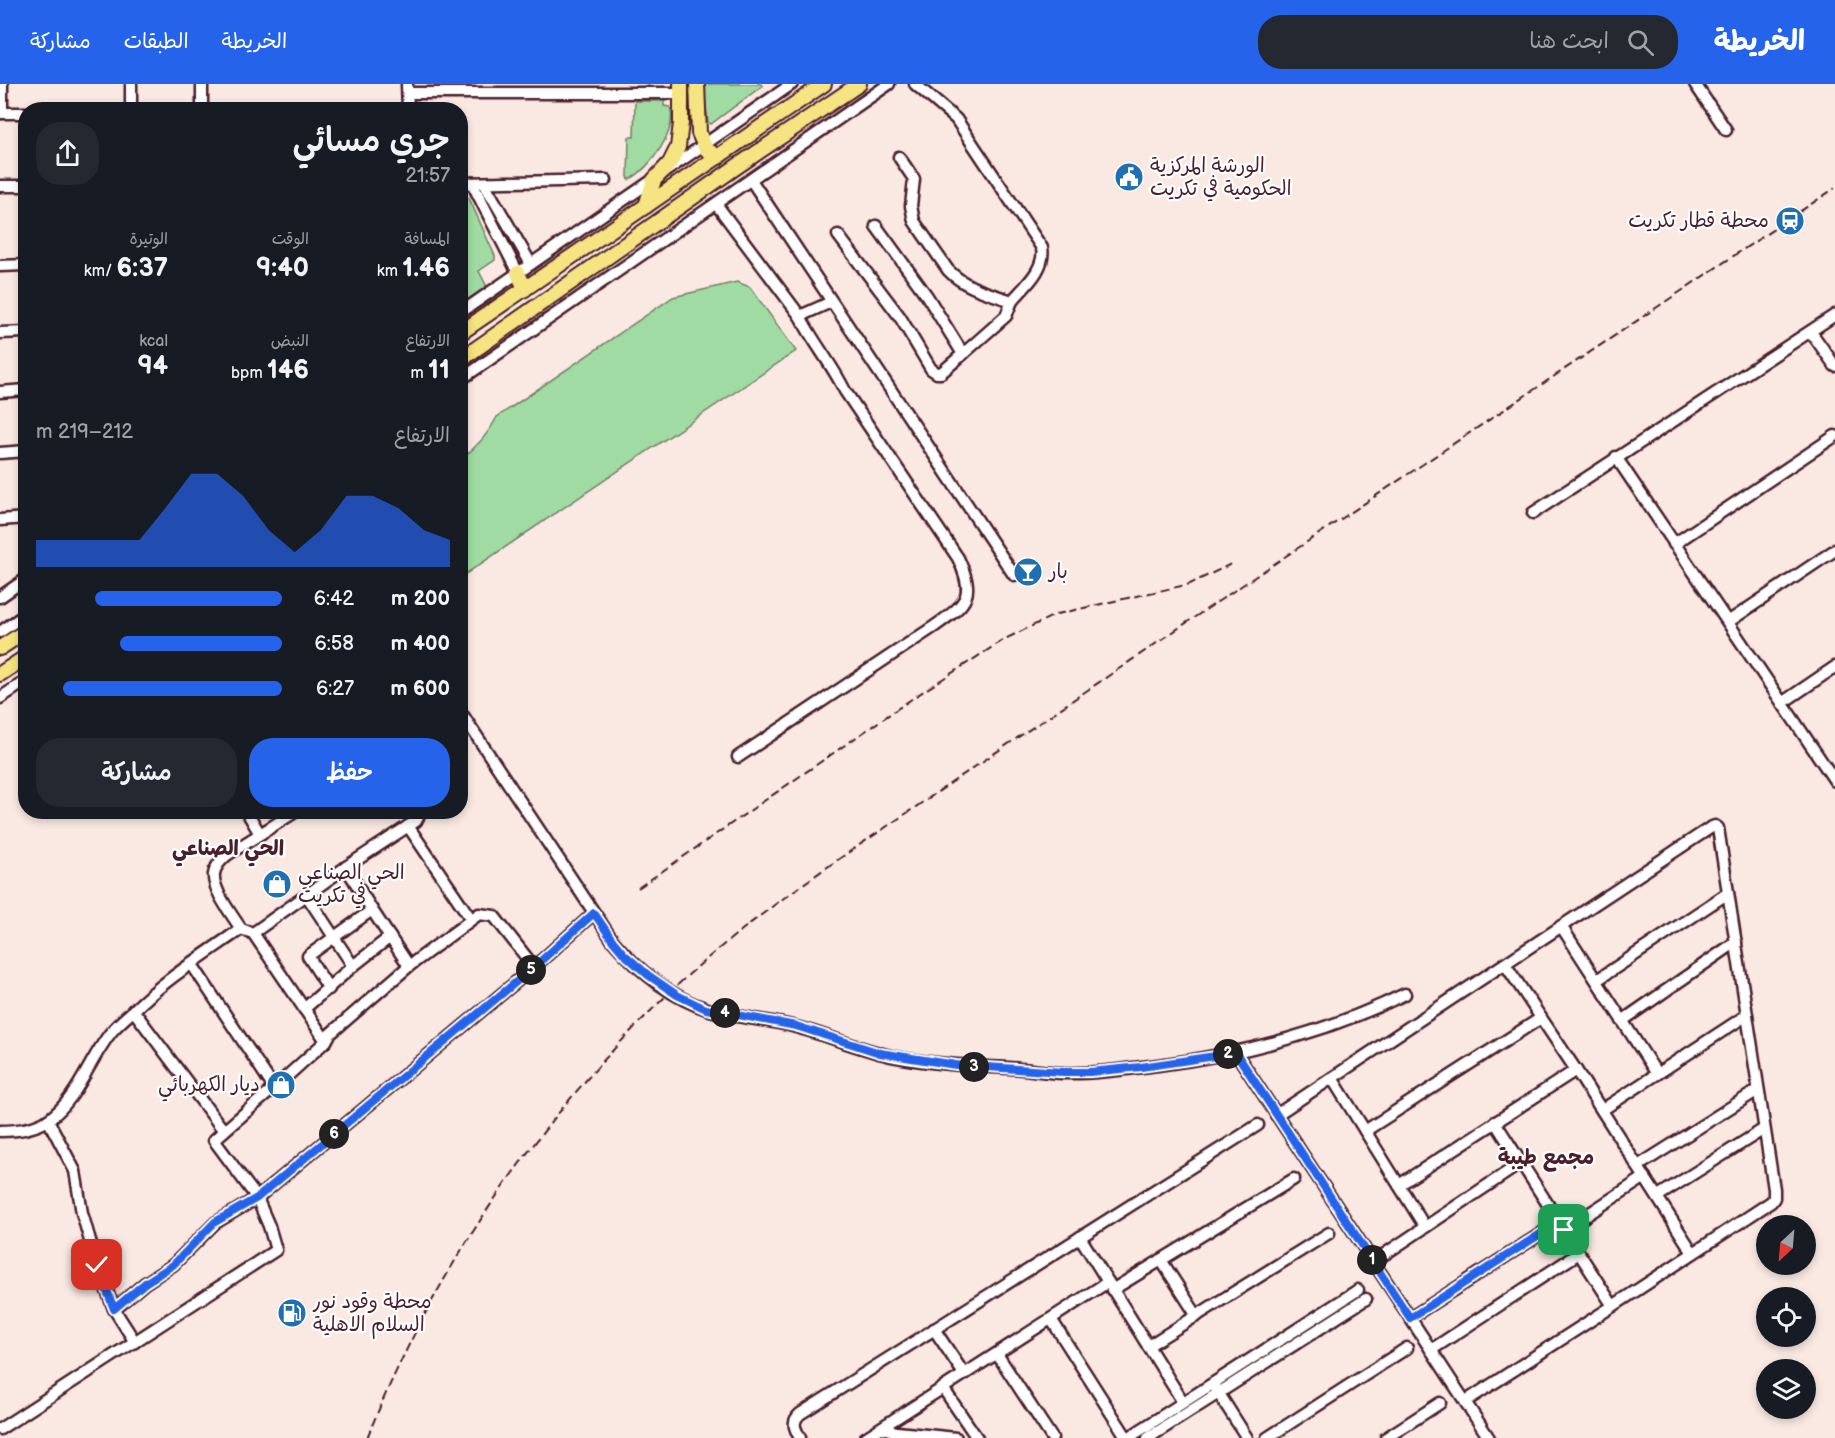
<!DOCTYPE html>
<html lang="ar">
<head>
<meta charset="utf-8">
<style>
  body { margin:0; font-family:"Balsamiq Sans","Playpen Sans Arabic",sans-serif; background:#242831; color:#f1f3f6; direction:rtl; height:100vh; display:flex; flex-direction:column; font-size:22px; white-space:nowrap }
  * { box-sizing:border-box; margin:0 }
  p { font-size:20px; color:#9ea1a6 }
  .icon { flex:none; width:33px; height:33px; fill:none; stroke:currentColor; stroke-width:2; stroke-linecap:round; stroke-linejoin:round }
  .map { position:relative; flex:1; overflow:hidden; direction:ltr }
  .drawer { position:absolute; left:18px; top:18px; width:450px; height:717px; display:flex; flex-direction:column; background:#171b24; border-radius:24px; box-shadow:0 3px 9px #0003; direction:rtl }
  .drawer>* { flex:none }
  .needle { width:39px; rotate:206deg }
  .buttons { position:absolute; left:1756px; top:1131px; display:grid; gap:12px }
  .buttons a { display:grid; place-items:center; width:60px; height:60px; border-radius:50%; background:#171b24; box-shadow:0 3px 9px #0003; font-size:30px }
  .pin { position:absolute; display:grid; place-items:center; width:51px; height:51px; color:#fff; margin:-26px; border-radius:12px; box-shadow:0 3px 9px #0006 }
  .km { position:absolute; width:30px; height:30px; margin:-15px; border-radius:50%; background:#222; color:#fff; font-size:16px; line-height:30px; text-align:center }
  .round { display:grid; place-items:center; flex:none; width:63px; height:63px; border-radius:24px; background:#242831 }
  .summary { display:flex; align-items:center; justify-content:space-between; height:102px; padding:0 18px }
  h1 { font-size:33px; font-weight:600; line-height:45px }
  .stats { display:grid; grid-template-columns:repeat(3,1fr); gap:9px; height:102px; padding:6px 18px }
  .stats div { display:grid; align-content:center }
  .stats b { font-size:26px; font-weight:600 }
  .stats small { font-size:16px; font-weight:400 }
  .stats p { font-size:16px }
  .chart { height:168px; padding:12px 18px }
  .chart p { display:flex; justify-content:space-between }
  .chart svg { width:100%; height:108px; margin-top:6px; fill:#2563eb; opacity:.7 }
  .primary-button { display:flex; gap:12px; margin-top:auto; padding:12px 18px }
  .primary-button a { flex:1; height:69px; border-radius:24px; background:#2563eb; color:#fff; font-size:24px; font-weight:600; line-height:69px; text-align:center }
  .primary-button a+a { background:#242831; color:#f1f3f6 }
  ul { padding:0 18px; list-style:none; font-size:20px }
  li { display:grid; grid-template-columns:96px 72px 1fr; align-items:center; height:45px }
  li i { height:15px; border-radius:8px; background:#2563eb }
  header { display:flex; align-items:center; gap:36px; box-sizing:border-box; height:84px; padding:0 30px; background:#2563eb; color:#fff }
  header strong { font-size:28px }
  nav { display:flex; gap:33px; margin-inline-start:auto; font-size:21px }
  .search { width:420px; height:54px; background:#242831; display:flex; align-items:center; gap:15px; box-sizing:border-box; padding:0 21px; border-radius:24px; color:#9ea1a6; font-size:22px }
  .map>svg:first-child { display:block }
</style>
</head>
<body>
<header>
<strong>الخريطة</strong>
<div class="search"><svg class="icon" aria-label="search" viewBox="0 0 24 24"><circle cx="10" cy="10" r="6"/><path d="M15 15l6 6"/></svg>ابحث هنا</div>
<nav><a>الخريطة</a><a>الطبقات</a><a>مشاركة</a></nav>
</header>
<div class="map">
<svg width="1835" height="1354" viewBox="0 0 1835 1354">
  <rect width="100%" height="100%" fill="#fae9e3"/>
  <filter id="ink" filterUnits="userSpaceOnUse"><feTurbulence type="fractalNoise" baseFrequency=".0167" numOctaves="2"/><feDisplacementMap in="SourceGraphic" scale="12" xChannelSelector="R" yChannelSelector="G"/><feConvolveMatrix kernelMatrix="1 2 1 2 8 2 1 2 1" color-interpolation-filters="sRGB"/></filter>
  <g filter="url(#ink)">
    <g fill="#9fdba2" stroke="#747d66" stroke-width="1.5">
      <path d="M 703,0 L 761,0 L 762,2 L 711,40 L 708,38 Z"/>
      <path d="M 635,17 L 664,17 L 664,22 L 670,23 C 678,47 650,84 629,96 L 628,92 L 629,53 L 634,53 Z"/>
      <path d="M 461,109 L 469,114 L 495,172 L 495,176 L 479,187 L 487,203 L 461,221 Z"/>
      <path d="M 737,198 L 750,203 L 796,267 L 461,493 L 461,375 C 477,363 488,351 497,333 L 673,213 Z"/>
    </g>
    <g fill="none" stroke-linecap="round" stroke-linejoin="round">
      <g stroke="#4a1f2b" stroke-width="15">
        <g id="minor">
          <path d="M 2,0 L 2,29"/>
          <path d="M 131,0 L 131,26"/>
          <path d="M 202,0 L 202,26"/>
          <path d="M 407,0 L 408,26"/>
          <path d="M 1695,0 L 1726,46"/>
          <path d="M 408,9 L 681,9"/>
          <path d="M 0,29 L 26,29"/>
          <path d="M 899,73 L 914,95 L 911,122 L 914,137 L 948,186 C 965,204 989,209 1012,217 C 1024,203 1046,185 1042,164 L 956,35 L 915,0"/>
          <path d="M 751,96 L 1014,491"/>
          <path d="M 460,99 L 606,96"/>
          <path d="M 472,99 L 518,189"/>
          <path d="M 484,99 L 531,180"/>
          <path d="M 0,102 L 26,102"/>
          <path d="M 716,120 L 800,232"/>
          <path d="M 876,142 L 927,212 L 963,270 L 1006,232 L 1012,217"/>
          <path d="M 838,151 L 900,233 L 931,285 L 937,289 L 941,289 L 963,270"/>
          <path d="M 0,182 L 26,181"/>
          <path d="M 460,229 L 792,0"/>
          <path d="M 1811,248 L 1835,282"/>
          <path d="M 0,249 L 26,248"/>
          <path d="M 460,296 L 889,0"/>
          <path d="M 0,308 L 26,306"/>
          <path d="M 0,369 L 26,367"/>
          <path d="M 1616,373 L 1835,697"/>
          <path d="M 1533,429 L 1835,231"/>
          <path d="M 0,436 L 26,434"/>
          <path d="M 1674,460 L 1835,352"/>
          <path d="M 0,513 L 26,495"/>
          <path d="M 1728,538 L 1835,466"/>
          <path d="M 0,548 L 26,530"/>
          <path d="M 0,614 L 26,597"/>
          <path d="M 1782,619 L 1835,583"/>
          <path d="M 460,627 L 613,857 C 638,886 670,913 707,925 C 735,934 767,935 796,943 C 830,952 862,966 896,973 C 933,980 971,982 1009,984 C 1027,985 1045,988 1063,989 C 1094,990 1126,985 1158,981 C 1244,970 1326,949 1405,910"/>
          <path d="M 738,673 L 935,542 C 967,519 976,513 958,474 L 845,307 C 832,280 813,258 800,232 L 831,218"/>
          <path d="M 247,728 L 260,750"/>
          <path d="M 408,742 L 471,835"/>
          <path d="M 346,783 L 372,826 L 409,882"/>
          <path d="M 307,812 L 353,882"/>
          <path d="M 1561,842 L 1657,990"/>
          <path d="M 241,845 C 233,832 212,806 214,790 C 215,782 221,776 227,771 L 295,728"/>
          <path d="M 253,849 L 326,957"/>
          <path d="M 191,879 L 274,1004 L 326,957 L 330,950 L 409,882 L 479,830 L 494,832 L 534,883"/>
          <path d="M 1505,880 L 1576,986 L 1693,1169"/>
          <path d="M 1597,896 L 1728,809"/>
          <path d="M 329,905 L 308,872 L 372,826"/>
          <path d="M 304,925 L 353,882 L 390,853"/>
          <path d="M 1622,937 L 1736,858"/>
          <path d="M 1236,969 L 1489,1354"/>
          <path d="M 1332,994 L 1425,1143"/>
          <path d="M 1602,1026 L 1747,931"/>
          <path d="M 1276,1031 L 1710,744 L 1715,742 L 1718,744 L 1774,1105 L 1774,1114 L 1771,1118 L 1613,1222 L 1466,1317"/>
          <path d="M 48,1036 L 75,1087 L 82,1129 L 97,1181 L 114,1225"/>
          <path d="M 1495,1038 L 1613,1222"/>
          <path d="M 0,1047 C 17,1047 34,1045 48,1036 C 79,1014 89,975 112,947 C 118,940 125,934 132,928 C 164,896 204,871 241,845 L 253,849 L 346,783 L 416,737 L 421,728"/>
          <path d="M 224,1047 L 274,1004"/>
          <path d="M 1365,1047 L 1541,934"/>
          <path d="M 1638,1082 L 1758,1006"/>
          <path d="M 1399,1101 L 1576,986"/>
          <path d="M 1658,1112 L 1764,1045"/>
          <path d="M 1564,1146 L 1645,1093"/>
          <path d="M 1080,1153 L 1183,1318"/>
          <path d="M 1161,1176 L 1197,1232"/>
          <path d="M 1373,1178 L 1521,1079"/>
          <path d="M 1112,1206 L 1294,1095"/>
          <path d="M 1410,1234 L 1559,1138"/>
          <path d="M 1051,1235 L 1127,1354"/>
          <path d="M 934,1245 L 964,1290"/>
          <path d="M 135,1258 L 114,1225 L 145,1199 L 173,1181 L 215,1139 L 257,1114 L 534,883 L 594,829"/>
          <path d="M 1148,1262 L 1329,1149"/>
          <path d="M 1431,1266 L 1579,1169"/>
          <path d="M 997,1270 L 1052,1354"/>
          <path d="M 943,1304 L 977,1354"/>
          <path d="M 1216,1305 L 1247,1354"/>
          <path d="M 882,1344 L 897,1348 L 956,1354"/>
          <path d="M 0,1345 L 276,1166 L 269,1142 L 257,1114 L 214,1056 L 224,1047 L 133,926"/>
          <path d="M 800,1354 C 795,1345 791,1338 800,1330 L 1258,1041"/>
          <path d="M 865,1354 L 1108,1198"/>
          <path d="M 1128,1354 L 1358,1206"/>
          <path d="M 1148,1354 L 1366,1215"/>
          <path d="M 1267,1354 L 1407,1264"/>
          <path d="M 1386,1354 L 1440,1319"/>
        </g>
      </g>
      <g stroke="#4a1f2b" stroke-width="18">
        <g id="major">
          <path d="M 697,0 L 699,49 L 706,65 L 718,73"/>
          <path d="M 646,122 L 654,96 L 670,79 L 678,63 L 681,39 L 681,0"/>
          <path d="M 518,189 L 525,205"/>
          <path d="M 460,249 L 824,0"/>
          <path d="M 460,276 L 736,83 L 859,0"/>
          <path d="M 0,564 L 26,547"/>
          <path d="M 0,590 L 26,573"/>
        </g>
      </g>
      <use href="#minor" stroke="#fff" stroke-width="10"/>
      <use href="#major" stroke="#f6e381" stroke-width="14"/>
      <g stroke="#4a1f2b" stroke-width="2" stroke-dasharray="9 4.5" stroke-linecap="butt">
        <path d="M 638,804 L 916,612 L 1005,555 L 1057,530 L 1190,500 L 1231,480"/>
        <path d="M 367,1354 C 435,1185 537,1036 669,909 C 740,841 822,786 904,731 C 999,666 1094,602 1189,537 C 1404,393 1620,248 1835,104"/>
      </g>
    </g>
  </g>
  <g fill="none" stroke-linecap="round" stroke-linejoin="round" filter="url(#ink)">
    <g stroke="#fff" stroke-width="12">
      <path id="route" d="M 97,1181 L 114,1225 L 145,1199 L 173,1181 L 215,1138 L 257,1114 L 534,883 L 594,829 L 613,857 L 624,870 L 648,891 L 677,911 L 706,925 L 796,942 L 880,969 L 956,981 L 1063,988 L 1090,988 L 1141,983 L 1236,969 L 1410,1234 L 1559,1138 L 1564,1146"/>
    </g>
    <use href="#route" stroke="#2563eb" stroke-width="8"/>
  </g>
  <defs>
    <g id="civic-disc" transform="scale(1.5)"><circle r="9.5" fill="#1f6fb2" stroke="#fff"/><path d="M-.6-6.5H3V-4.5H.6V-3L4-1V1h2V6H-6V1h2V-1L-.6-3ZM-1.2 2.5V6h2.4V2.5Z" fill="#fff"/></g>
    <g id="station-disc" transform="scale(1.5)"><circle r="9.5" fill="#1f6fb2" stroke="#fff"/><path d="M-3-6H3Q5-6 5-4V2Q5 4 3 4L4.5 6H3L1.5 4h-3L-3 6H-4.5L-3 4Q-5 4-5 2V-4Q-5-6-3-6ZM-3.5-4v3h7v-3ZM-3.5 1v1.5H-2V1ZM2 1v1.5H3.5V1Z" fill="#fff"/></g>
    <g id="bar-disc" transform="scale(1.5)"><circle r="9.5" fill="#1f6fb2" stroke="#fff"/><path d="M-6-5H6L.8 .8V4.5H3.5V6h-7V4.5H-.8V.8Z" fill="#fff"/></g>
    <g id="shop-disc" transform="scale(1.5)"><circle r="9.5" fill="#1f6fb2" stroke="#fff"/><path d="M-5-2.5h2.3a2.7 3.5 0 0 1 5.4 0H5L5.5 6h-11ZM-1.5-2.5h3a1.5 2.3 0 0 0-3 0Z" fill="#fff"/></g>
    <g id="fuel-disc" transform="scale(1.5)"><circle r="9.5" fill="#1f6fb2" stroke="#fff"/><path d="M-5.5-6h7V0h2V4h1.3V-2.5L3-4.5l.8-.8L6-3V5H2.5V1h-1V6h-7ZM-4.2-4.7v3.2H.2V-4.7Z" fill="#fff"/></g>
  </defs>
  <g fill-rule="evenodd">
    <use href="#civic-disc" x="1129" y="93"/>
    <use href="#station-disc" x="1790" y="137"/>
    <use href="#bar-disc" x="1028" y="488"/>
    <use href="#shop-disc" x="277" y="800"/>
    <use href="#shop-disc" x="281" y="1001"/>
    <use href="#fuel-disc" x="292" y="1229"/>
  </g>
  <g text-anchor="middle" dominant-baseline="central" stroke-width="4.5" stroke-linejoin="round" paint-order="stroke">
    <g font-size="20" fill="#4a1f2b" stroke="#fff" text-anchor="start">
      <text x="1150" y="82">الورشة المركزية<tspan x="1150" dy="23">الحكومية في تكريت</tspan></text>
      <text x="1769" y="137" text-anchor="end">محطة قطار تكريت</text>
      <text x="1049" y="488">بار</text>
      <text x="298" y="789">الحي الصناعي<tspan x="298" dy="23">في تكريت</tspan></text>
      <text x="260" y="1001" text-anchor="end">ديار الكهربائي</text>
      <text x="313" y="1218">محطة وقود نور<tspan x="313" dy="23">السلام الاهلية</tspan></text>
    </g>
    <g font-size="21" font-weight="bold" fill="#4a1f2b" stroke="#fff">
      <text x="228" y="764">الحي الصناعي</text>
      <text x="1546" y="1073">مجمع طيبة</text>
    </g>
  </g>
</svg>
<div class="buttons">
<a><svg class="needle" viewBox="-14 -14 28 28"><path d="M0-13l5 13h-10z" fill="#e53935"/><path d="M0 13l5-13h-10z" fill="#9ea1a6"/></svg></a>
<a><svg class="icon" aria-label="locate" viewBox="0 0 24 24"><circle cx="12" cy="12" r="6"/><path d="M12 2v4M12 18v4M2 12h4M18 12h4"/></svg></a>
<a><svg class="icon" aria-label="layers" viewBox="0 0 24 24"><path d="M12 4l9 5-9 5-9-5zM3 14l9 5 9-5"/></svg></a>
</div>
<div class="pin" style="left:1564px;top:1146px;background:#1e9e55"><svg class="icon" aria-label="arrive" viewBox="0 0 24 24"><path d="M6 21V4h12l-3 4 3 4H6"/></svg></div>
<div class="pin" style="left:97px;top:1181px;background:#d93025"><svg class="icon" aria-label="check" viewBox="0 0 24 24"><path d="M5 12l5 5 9-10"/></svg></div>
<b class="km" style="left:1372px;top:1176px">1</b>
<b class="km" style="left:1228px;top:970px">2</b>
<b class="km" style="left:974px;top:983px">3</b>
<b class="km" style="left:725px;top:929px">4</b>
<b class="km" style="left:531px;top:886px">5</b>
<b class="km" style="left:334px;top:1050px">6</b>
<section class="drawer">
<div class="summary"><div><h1>جري مسائي</h1><p>21:57</p></div><a class="round"><svg class="icon" aria-label="share" viewBox="0 0 24 24"><path d="M12 15V3M7 8l5-5 5 5M5 13v7h14v-7"/></svg></a></div>
<div class="stats">
<div><p>المسافة</p><b>1.46<small> km</small></b></div>
<div><p>الوقت</p><b>9:40</b></div>
<div><p>الوتيرة</p><b>6:37<small> /km</small></b></div>
</div>
<div class="stats">
<div><p>الارتفاع</p><b>11<small> m</small></b></div>
<div><p>النبض</p><b>146<small> bpm</small></b></div>
<div><p>kcal</p><b>94</b></div>
</div>
<div class="chart"><p><span>الارتفاع</span>212–219 m</p>
<svg viewBox="0 0 160 44" preserveAspectRatio="none"><path d="M0 44V33L10 33L20 33L30 33L40 33L50 20L60 6L70 6L80 15L90 29L100 38L110 29L120 15L130 15L140 20L150 29L160 33V44z"/></svg>
</div>
<ul>
<li><b>200 m</b>6:42<i style="width:76%"></i></li>
<li><b>400 m</b>6:58<i style="width:66%"></i></li>
<li><b>600 m</b>6:27<i style="width:89%"></i></li>
</ul>
<div class="primary-button"><a>حفظ</a><a>مشاركة</a></div>
</section>
</div>
</body>
</html>
